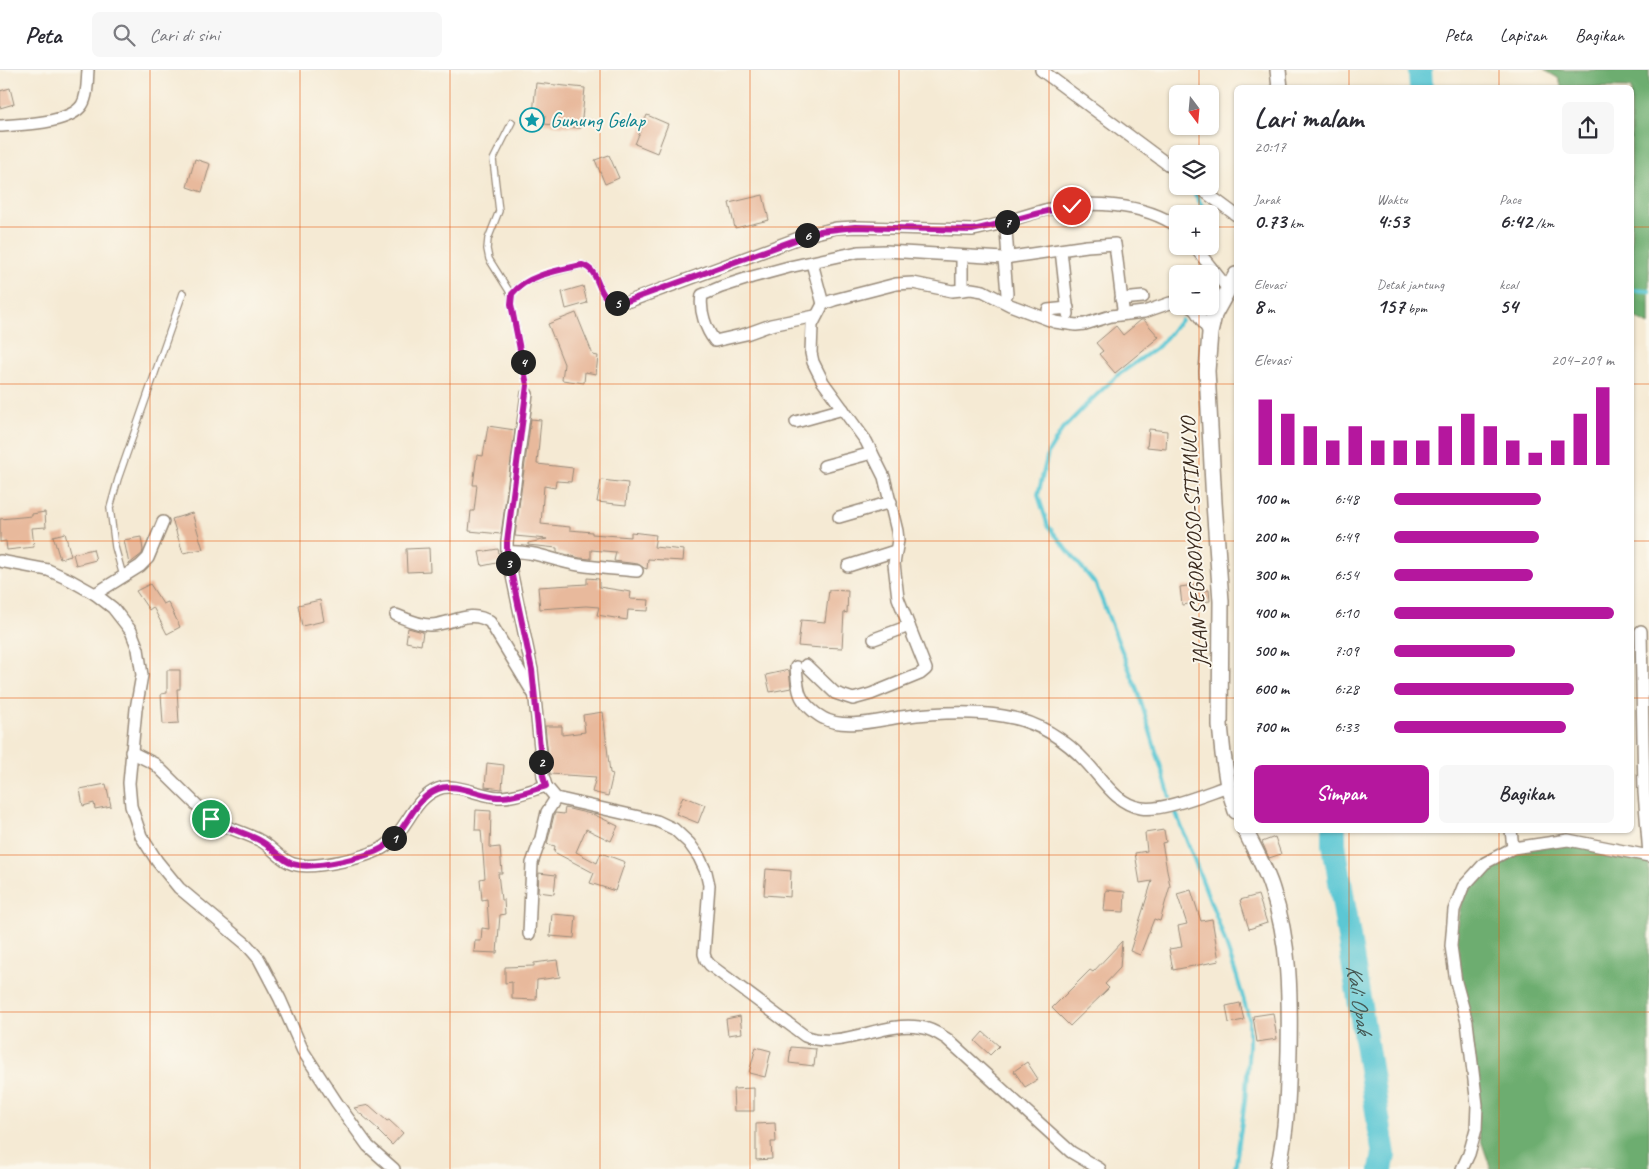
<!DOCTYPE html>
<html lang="id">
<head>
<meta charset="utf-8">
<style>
  body { margin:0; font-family:Caveat,sans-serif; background:#f7f7f7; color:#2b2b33; height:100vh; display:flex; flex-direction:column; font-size:19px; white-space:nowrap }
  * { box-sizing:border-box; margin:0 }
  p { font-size:16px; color:#7c7c81 }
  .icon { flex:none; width:28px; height:28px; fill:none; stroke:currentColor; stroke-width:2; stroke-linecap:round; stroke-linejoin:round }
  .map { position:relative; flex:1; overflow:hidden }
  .panel { position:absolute; left:1234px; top:15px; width:400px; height:748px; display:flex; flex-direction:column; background:#fff; border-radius:8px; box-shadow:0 1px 4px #0004 }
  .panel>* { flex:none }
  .needle { width:32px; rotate:164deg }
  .buttons { position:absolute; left:1169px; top:15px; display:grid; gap:10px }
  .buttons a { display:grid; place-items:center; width:50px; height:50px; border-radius:8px; background:#fff; box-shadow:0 1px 4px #0004; font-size:25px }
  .pin { position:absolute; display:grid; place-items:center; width:42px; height:42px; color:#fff; margin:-21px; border:2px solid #fff; border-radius:50%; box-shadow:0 1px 5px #0007 }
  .km { position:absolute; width:25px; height:25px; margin:-12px; border-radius:50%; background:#222; color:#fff; font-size:14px; line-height:25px; text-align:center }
  .round { display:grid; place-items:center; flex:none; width:52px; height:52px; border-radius:8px; background:#f7f7f7 }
  .overview { display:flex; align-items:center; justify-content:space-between; height:85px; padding:0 20px }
  h1 { font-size:28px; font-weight:600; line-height:38px }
  .metrics { display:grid; grid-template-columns:repeat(3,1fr); gap:8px; height:85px; padding:5px 20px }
  .metrics div { display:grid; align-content:center }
  .metrics b { font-size:21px; font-weight:600 }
  .metrics small { font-size:14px; font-weight:400 }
  .metrics p { font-size:14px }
  .chart { height:140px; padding:10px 20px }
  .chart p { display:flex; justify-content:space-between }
  .chart svg { width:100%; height:90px; margin-top:5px; stroke:#b5179e; stroke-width:6 }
  .button { display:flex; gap:10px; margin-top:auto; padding:10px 20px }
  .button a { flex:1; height:58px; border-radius:8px; background:#b5179e; color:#fff; font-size:20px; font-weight:600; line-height:58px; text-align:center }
  .button a+a { background:#f7f7f7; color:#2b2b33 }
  ul { padding:0 20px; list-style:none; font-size:16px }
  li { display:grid; grid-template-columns:80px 60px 1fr; align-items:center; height:38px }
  li i { height:12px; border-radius:6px; background:#b5179e }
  header { display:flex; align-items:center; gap:30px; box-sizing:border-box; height:70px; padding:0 25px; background:#fff; border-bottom:1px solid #e1e1e2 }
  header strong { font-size:24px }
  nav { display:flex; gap:28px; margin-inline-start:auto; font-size:18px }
  .search { width:350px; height:45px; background:#f7f7f7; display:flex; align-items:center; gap:12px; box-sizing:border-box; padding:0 18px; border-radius:8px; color:#7c7c81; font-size:19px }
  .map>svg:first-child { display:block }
</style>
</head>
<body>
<header>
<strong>Peta</strong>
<div class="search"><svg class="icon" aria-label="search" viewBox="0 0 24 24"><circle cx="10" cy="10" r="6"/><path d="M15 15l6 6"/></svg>Cari di sini</div>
<nav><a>Peta</a><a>Lapisan</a><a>Bagikan</a></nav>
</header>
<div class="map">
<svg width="1649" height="1099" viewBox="0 0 1649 1099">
  <rect width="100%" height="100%" fill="#fbf7ec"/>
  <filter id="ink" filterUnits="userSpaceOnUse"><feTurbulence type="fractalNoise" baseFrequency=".02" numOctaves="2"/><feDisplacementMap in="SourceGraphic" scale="10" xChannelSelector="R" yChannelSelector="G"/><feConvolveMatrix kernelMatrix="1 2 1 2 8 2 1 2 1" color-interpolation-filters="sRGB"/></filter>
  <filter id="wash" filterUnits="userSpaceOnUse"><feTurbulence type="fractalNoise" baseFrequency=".0096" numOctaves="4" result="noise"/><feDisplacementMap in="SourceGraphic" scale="20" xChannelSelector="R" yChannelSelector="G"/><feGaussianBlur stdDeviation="1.12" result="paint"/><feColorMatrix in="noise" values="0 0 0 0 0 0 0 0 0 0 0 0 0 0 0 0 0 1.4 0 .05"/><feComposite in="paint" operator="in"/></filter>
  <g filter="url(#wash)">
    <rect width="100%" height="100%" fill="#f5ead4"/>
    <g fill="#6dad70" stroke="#546c47">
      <path d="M 1544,0 L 1649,0 L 1649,255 L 1631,245 L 1631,18 L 1562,17 L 1558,8 Z"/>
      <path d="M 1568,771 L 1649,787 L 1649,1099 L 1491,1099 L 1477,1059 L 1453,876 L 1464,818 L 1485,793 L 1514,779 Z"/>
    </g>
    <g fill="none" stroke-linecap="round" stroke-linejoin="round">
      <g stroke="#5bc7d4" stroke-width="4">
        <path d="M 1168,101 L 1178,109"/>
        <path d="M 1186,116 L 1195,124 L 1207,144"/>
        <path d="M 1208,187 C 1211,176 1217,159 1210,148"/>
        <path d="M 1631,220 L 1649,221"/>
        <path d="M 1170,727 L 1138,622 L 1096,515 L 1048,456 L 1038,425 L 1048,383 L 1062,360 L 1089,332 L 1118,305 L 1159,276 L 1181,250"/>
        <path d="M 1176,743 L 1218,851 L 1237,907 L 1249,948 L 1249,976 L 1245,1031 L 1235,1099"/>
      </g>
      <g stroke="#5bc7d4" stroke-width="24">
        <path d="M 1420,0 L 1421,18"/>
        <path id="s1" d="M 1334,760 L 1334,774 L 1384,1085 L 1381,1099"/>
      </g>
    </g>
    <g id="blocks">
      <g fill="#e8b99c">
        <path d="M 536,13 L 585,18 L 581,58 L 544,54 L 545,45 L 533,44 Z"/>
        <path d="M 10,18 L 14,34 L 0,38 L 0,21 Z"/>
        <path d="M 647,45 L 668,54 L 657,83 L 635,74 Z"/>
        <path d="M 609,85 L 619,108 L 605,114 L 595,90 Z"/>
        <path d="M 195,89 L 210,94 L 202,122 L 187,117 Z"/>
        <path d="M 763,125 L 769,150 L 735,158 L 729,133 Z"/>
        <path d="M 583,216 L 587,233 L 566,239 L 562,222 Z"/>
        <path d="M 576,243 L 593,285 L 598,286 L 596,304 L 585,302 L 584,313 L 562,310 L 564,294 L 548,254 Z"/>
        <path d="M 1141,250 L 1144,250 L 1159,267 L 1115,303 L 1099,284 L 1103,281 L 1096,273 L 1116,256 L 1123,265 Z"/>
        <path d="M 531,349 L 541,350 L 537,394 L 573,398 L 571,412 L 556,411 L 555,418 L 544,416 L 541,454 L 570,457 L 570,460 L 592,462 L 592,464 L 631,467 L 631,462 L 656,465 L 654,477 L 684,480 L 683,491 L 648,489 L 647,499 L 644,498 L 638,494 L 614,491 L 616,482 L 591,480 L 591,489 L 580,488 L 557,482 L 557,478 L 528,475 L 528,473 L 547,469 L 515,466 Z"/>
        <path d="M 488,356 L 515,360 L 501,464 L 469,461 L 471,441 L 474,441 L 477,415 L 473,415 L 477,385 L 483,386 Z"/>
        <path d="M 1149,359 L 1167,361 L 1166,379 L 1147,377 Z"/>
        <path d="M 601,410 L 628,413 L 626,435 L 597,432 Z"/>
        <path d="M 45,442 L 46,457 L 32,458 L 34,477 L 7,480 L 6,471 L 0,472 L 0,449 L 32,446 L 32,444 Z"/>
        <path d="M 192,443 L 203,479 L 183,483 L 172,449 Z"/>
        <path d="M 65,463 L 71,486 L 60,489 L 53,466 Z"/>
        <path d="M 141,467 L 143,480 L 142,484 L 129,494 L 124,470 Z"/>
        <path d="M 429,478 L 430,501 L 407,502 L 406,479 Z"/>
        <path d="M 93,479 L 96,490 L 76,495 L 73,484 Z"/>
        <path d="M 498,479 L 501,492 L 482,496 L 479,482 Z"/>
        <path d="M 587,508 L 599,509 L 599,517 L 631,522 L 630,529 L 649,530 L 648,541 L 628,540 L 627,550 L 597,545 L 599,537 L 586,536 L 540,539 L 538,517 L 587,514 Z"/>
        <path d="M 150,514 L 163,534 L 168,532 L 180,557 L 167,564 L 153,537 L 149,540 L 136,521 Z"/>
        <path d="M 1201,514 L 1202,521 L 1209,520 L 1210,531 L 1182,535 L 1180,517 Z"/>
        <path d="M 829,520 L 848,521 L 847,543 L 844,542 L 842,578 L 821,577 L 821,578 L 798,576 L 801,550 L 825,552 Z"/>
        <path d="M 320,530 L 324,551 L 302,556 L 298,535 Z"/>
        <path d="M 408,558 L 423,562 L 421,575 L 406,572 Z"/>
        <path d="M 167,600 L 180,600 L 180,619 L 177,619 L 179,653 L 163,654 L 161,624 L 167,623 Z"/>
        <path d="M 789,600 L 791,618 L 770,622 L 766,605 Z"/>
        <path d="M 603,642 L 610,703 L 613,704 L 608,726 L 592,722 L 596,707 L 550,704 L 545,656 L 562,656 L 562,665 L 585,662 L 583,645 Z"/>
        <path d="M 487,693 L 504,695 L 502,719 L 485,717 Z"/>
        <path d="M 106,714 L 111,736 L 95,739 L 94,733 L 83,736 L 80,719 Z"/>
        <path d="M 683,726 L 705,735 L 698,753 L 676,744 Z"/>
        <path d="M 565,738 L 595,745 L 618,756 L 611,771 L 586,759 L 576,782 L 597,793 L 601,783 L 625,792 L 615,821 L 590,813 L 594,803 L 554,782 L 555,776 L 547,774 L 554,745 L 555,743 L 564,744 Z"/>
        <path d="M 476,740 L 491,741 L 490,778 L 500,777 L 502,803 L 498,803 L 501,830 L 504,830 L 505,844 L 500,845 L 497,883 L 474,882 L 475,871 L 481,871 L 482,858 L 489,859 L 487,829 L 482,830 L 480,809 L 485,808 L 481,760 L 475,760 Z"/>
        <path d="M 1164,760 L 1166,772 L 1162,773 L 1170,816 L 1160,851 L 1154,849 L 1140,885 L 1130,881 L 1152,811 L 1140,813 L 1135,783 L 1147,781 L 1145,763 Z"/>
        <path d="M 1275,767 L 1281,784 L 1269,788 L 1262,772 Z"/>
        <path d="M 766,799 L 791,801 L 790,827 L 764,825 Z"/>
        <path d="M 539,803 L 556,805 L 554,824 L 538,822 Z"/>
        <path d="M 1106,820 L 1125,822 L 1124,842 L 1104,841 Z"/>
        <path d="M 1191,820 L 1201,851 L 1212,849 L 1219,891 L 1173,900 L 1169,879 L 1182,877 L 1178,856 L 1187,854 L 1177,824 Z"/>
        <path d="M 1258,825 L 1267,853 L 1249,859 L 1240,830 Z"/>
        <path d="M 552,844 L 576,846 L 574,868 L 550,866 Z"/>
        <path d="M 1122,871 L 1120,898 L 1105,914 L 1109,918 L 1070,956 L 1052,938 L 1090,900 L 1093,902 Z"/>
        <path d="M 557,890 L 560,907 L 537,910 L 536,930 L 512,929 L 512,912 L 505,913 L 505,897 L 534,896 L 534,893 Z"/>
        <path d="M 1240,933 L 1244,950 L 1229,953 L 1226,936 Z"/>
        <path d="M 1273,943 L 1277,969 L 1257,972 L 1253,946 Z"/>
        <path d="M 740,946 L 742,963 L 728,965 L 726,949 Z"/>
        <path d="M 983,962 L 999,976 L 990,985 L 975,971 Z"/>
        <path d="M 756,977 L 771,981 L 765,1007 L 749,1003 Z"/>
        <path d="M 791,977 L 816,979 L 814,996 L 789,993 Z"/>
        <path d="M 1027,992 L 1038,1009 L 1025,1017 L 1014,1001 Z"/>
        <path d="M 754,1018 L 754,1041 L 734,1041 L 733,1019 Z"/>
        <path d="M 369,1035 L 387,1051 L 389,1050 L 403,1063 L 392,1075 L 378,1061 L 379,1060 L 354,1038 Z"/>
        <path d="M 775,1053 L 776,1072 L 771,1072 L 772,1089 L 756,1090 L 756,1054 Z"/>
      </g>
    </g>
  </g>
  <g filter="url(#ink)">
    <use href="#blocks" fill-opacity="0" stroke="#988a79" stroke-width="1"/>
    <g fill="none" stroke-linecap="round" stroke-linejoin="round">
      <g stroke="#988a79" stroke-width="8">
        <g id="service">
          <path d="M 511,224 L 489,189 L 487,179 L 488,169 L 499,141 L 493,90 L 512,52"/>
          <path d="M 527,324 L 526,307 L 511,235 C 511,231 511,226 513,223 C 521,208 566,199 582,195 C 607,201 592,243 630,231"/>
          <path d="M 123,506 L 115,477 L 110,438 L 118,409 L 183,223"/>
        </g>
      </g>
      <g stroke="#988a79" stroke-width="14">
        <g id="minor">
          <path d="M 1041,0 L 1178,102"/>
          <path d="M 0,56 C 22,54 69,54 82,35 C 88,25 87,11 88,0"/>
          <path d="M 1197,116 L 1236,145"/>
          <path d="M 1006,160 L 1008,188"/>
          <path d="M 1194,176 L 1228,219"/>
          <path d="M 1061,180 L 1068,244"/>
          <path d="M 962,187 L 962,220"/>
          <path d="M 1004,188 L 1007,224"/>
          <path d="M 812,193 L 823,234"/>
          <path d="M 1121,229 L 1143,227"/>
          <path d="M 630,231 L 804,166 L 836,158 L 855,157 L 972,160 C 998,156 1023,145 1049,139 C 1088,130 1145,133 1178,157"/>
          <path d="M 1189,236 L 1195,240 L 1210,263"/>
          <path d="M 1048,240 L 1068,238"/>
          <path d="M 815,246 L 771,255 L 746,264 L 715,271 C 706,260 699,240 702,225 L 721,217 L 752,207 L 789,197 L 858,182 L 886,181 L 1004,188 L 1087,176 L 1115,174 L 1123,239"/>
          <path d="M 527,324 L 507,472 L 507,482 L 532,600 L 543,706 L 546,716 L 556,728 L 657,751 L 674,759 L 689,773 L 699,787 L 706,802 L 709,815 L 704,884 L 706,890 L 710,895 L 805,966 C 841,981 881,951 919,957 C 929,958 938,963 947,969 L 1071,1082 L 1100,1099"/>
          <path d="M 796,352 L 843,339"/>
          <path d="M 824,396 L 872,383"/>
          <path d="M 839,447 L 891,432"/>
          <path d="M 507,482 C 535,480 553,491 579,495 C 598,498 618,499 637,501"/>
          <path d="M 0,491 L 48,500 L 70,510 L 95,524 L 113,538 L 131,561 L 138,579 L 142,605 L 136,639 L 129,713 L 131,736 L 141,766 L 157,791 L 179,818 L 246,874 L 259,889 L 280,929 L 303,981 L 337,1033 L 368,1076 L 394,1099"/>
          <path d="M 848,496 L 895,481"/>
          <path d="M 95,524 L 140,496 L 148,488 L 163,452"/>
          <path d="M 396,545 C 406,549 418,555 430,555 C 452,555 469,538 490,552 L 533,623"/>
          <path d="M 1641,561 L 1644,722 L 1649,785"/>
          <path d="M 874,569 L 909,556"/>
          <path d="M 806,595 L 835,623 L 853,629 L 871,624 L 920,604 L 926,599 L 898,528 L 894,494 L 898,470 L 897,461 L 884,407 L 866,371 L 823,312 L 813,292 L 811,283 L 812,255 L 823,234 L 834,230 L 896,214 L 913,213 L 952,221 L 971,219 L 983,221 L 1010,235 L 1055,252 L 1076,255 L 1085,254 L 1111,246 L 1144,242 L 1170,233 L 1178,233"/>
          <path d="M 796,597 C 797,606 797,616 800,624 C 803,633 815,644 823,648 C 844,660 879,650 901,647 C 932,643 972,641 1003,646 C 1037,651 1064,668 1087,693 C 1103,710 1116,734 1141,738 C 1162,742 1207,723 1228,716"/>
          <path d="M 131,682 L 155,694 L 211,749 C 226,758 243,762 259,770 C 272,776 280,790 293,794 C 312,800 374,787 388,774 C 408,758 413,729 438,719 C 454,712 480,726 498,727 C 513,728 531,720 546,716"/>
          <path d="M 1511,760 L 1513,778"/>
          <path d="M 529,864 L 532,793 L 541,768 L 547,742 L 556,728"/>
          <path d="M 1462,1099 L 1469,1084 L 1476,1059 L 1477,1035 L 1467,952 L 1456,912 L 1451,876 L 1454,840 L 1463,817 L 1485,793 L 1513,778 L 1568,770 L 1649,786"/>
        </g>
      </g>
      <g stroke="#988a79" stroke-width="18">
        <g id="secondary">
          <path d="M 1278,0 L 1280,18"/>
          <path d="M 1236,205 L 1214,245 L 1210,263 L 1207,301 L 1214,433 L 1221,531 L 1220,655 L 1223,684 L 1228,716 L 1236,741"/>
          <path d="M 1245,760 C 1254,779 1266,799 1272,819 C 1290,873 1290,926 1289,981 C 1288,1021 1287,1060 1278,1099"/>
        </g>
      </g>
      <use href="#service" stroke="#fff" stroke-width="5.5"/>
      <use href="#minor" stroke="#fff" stroke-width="11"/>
      <use href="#secondary" stroke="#fff" stroke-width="15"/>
    </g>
  </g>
  <g fill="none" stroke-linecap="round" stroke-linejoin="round" filter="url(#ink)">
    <g stroke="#fff" stroke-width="10">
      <path id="route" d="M 211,749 C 226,758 243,762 259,770 C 272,776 280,790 293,794 C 312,800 374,787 388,774 C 408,758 413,729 438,719 C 454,712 480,726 498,727 C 513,728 531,720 546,716 L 543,706 L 532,600 L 507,482 L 507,472 L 527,315 L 511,234 L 512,224 C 527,205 559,200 582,195 C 604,201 593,233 622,233 L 820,161 L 855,157 L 972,160 C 1006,154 1038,141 1072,136"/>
    </g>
    <use href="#route" stroke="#b5179e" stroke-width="6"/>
  </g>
  <path fill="none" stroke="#e8590c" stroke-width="1" stroke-opacity="0.55" d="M 150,0 L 150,1099M 300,0 L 300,1099M 450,0 L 450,1099M 600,0 L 600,1099M 750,0 L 750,1099M 899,0 L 899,1099M 1049,0 L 1049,1099M 1199,0 L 1199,24M 1349,0 L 1349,18M 1499,0 L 1499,18M 1199,56 L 1199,84M 1199,116 L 1199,144M 0,157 L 1178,157M 1210,157 L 1236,157M 1631,157 L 1649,157M 1199,176 L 1199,204M 1199,236 L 1199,1099M 0,314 L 1236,314M 1631,314 L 1649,314M 0,471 L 1236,471M 1631,471 L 1649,471M 0,628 L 1236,628M 1631,628 L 1649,628M 1349,760 L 1349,1099M 1499,760 L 1499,1099M 0,785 L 1649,785M 0,942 L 1649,942"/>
  <defs>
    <g id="sight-ring" transform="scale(1.25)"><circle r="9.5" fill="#fbf7ec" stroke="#0f9aa8" stroke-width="1.5"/><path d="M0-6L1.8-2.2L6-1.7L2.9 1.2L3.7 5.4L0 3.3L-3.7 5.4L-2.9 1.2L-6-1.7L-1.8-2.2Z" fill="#0f9aa8"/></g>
  </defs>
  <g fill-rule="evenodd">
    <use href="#sight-ring" x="532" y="50"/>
  </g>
  <g text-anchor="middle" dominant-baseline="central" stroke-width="4" stroke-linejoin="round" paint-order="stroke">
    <g font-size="21" fill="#0d838f" stroke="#fbf7ec" text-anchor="start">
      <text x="550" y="50">Gunung Gelap</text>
    </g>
    <g font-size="21" fill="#3b2a1e" stroke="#fbf7ec">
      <text transform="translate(1194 472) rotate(-93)">JALAN SEGOROYOSO-SITIMULYO</text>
    </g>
    <g font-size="22" font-style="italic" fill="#455955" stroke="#fbf7ec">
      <text stroke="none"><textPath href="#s1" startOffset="171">Kali Opak</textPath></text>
    </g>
  </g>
</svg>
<div class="buttons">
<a><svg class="needle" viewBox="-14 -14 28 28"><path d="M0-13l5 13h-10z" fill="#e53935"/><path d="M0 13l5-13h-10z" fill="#7c7c81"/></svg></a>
<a><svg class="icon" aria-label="layers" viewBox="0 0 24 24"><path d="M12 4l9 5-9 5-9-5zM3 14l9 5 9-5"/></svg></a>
<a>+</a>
<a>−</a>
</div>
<div class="pin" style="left:211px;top:749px;background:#1e9e55"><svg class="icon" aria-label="arrive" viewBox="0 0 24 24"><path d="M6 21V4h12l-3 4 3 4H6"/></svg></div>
<div class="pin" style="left:1072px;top:136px;background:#d93025"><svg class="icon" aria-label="check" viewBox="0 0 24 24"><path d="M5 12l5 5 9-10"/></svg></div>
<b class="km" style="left:394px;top:768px">1</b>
<b class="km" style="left:541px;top:692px">2</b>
<b class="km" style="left:508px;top:493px">3</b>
<b class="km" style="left:523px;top:292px">4</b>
<b class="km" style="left:617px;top:233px">5</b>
<b class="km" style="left:807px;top:165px">6</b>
<b class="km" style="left:1007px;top:152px">7</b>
<section class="panel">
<div class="overview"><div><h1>Lari malam</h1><p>20:17</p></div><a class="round"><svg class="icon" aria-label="share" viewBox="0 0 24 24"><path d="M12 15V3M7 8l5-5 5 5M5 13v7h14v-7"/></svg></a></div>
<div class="metrics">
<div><p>Jarak</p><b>0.73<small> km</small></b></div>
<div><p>Waktu</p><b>4:53</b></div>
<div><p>Pace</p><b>6:42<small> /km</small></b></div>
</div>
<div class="metrics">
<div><p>Elevasi</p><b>8<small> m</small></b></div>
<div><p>Detak jantung</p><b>157<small> bpm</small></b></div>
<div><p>kcal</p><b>54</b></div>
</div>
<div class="chart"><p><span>Elevasi</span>204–209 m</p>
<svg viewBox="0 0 160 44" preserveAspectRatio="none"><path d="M5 44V12M15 44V19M25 44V25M35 44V32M45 44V25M55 44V32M65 44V32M75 44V32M85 44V25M95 44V19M105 44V25M115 44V32M125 44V38M135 44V32M145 44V19M155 44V6"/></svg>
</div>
<ul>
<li><b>100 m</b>6:48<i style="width:67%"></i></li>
<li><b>200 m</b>6:49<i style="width:66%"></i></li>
<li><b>300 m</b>6:54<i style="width:63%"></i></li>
<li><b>400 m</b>6:10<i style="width:100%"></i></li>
<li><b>500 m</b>7:09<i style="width:55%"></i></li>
<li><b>600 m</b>6:28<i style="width:82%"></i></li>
<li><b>700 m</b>6:33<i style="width:78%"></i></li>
</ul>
<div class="button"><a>Simpan</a><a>Bagikan</a></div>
</section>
</div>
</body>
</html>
